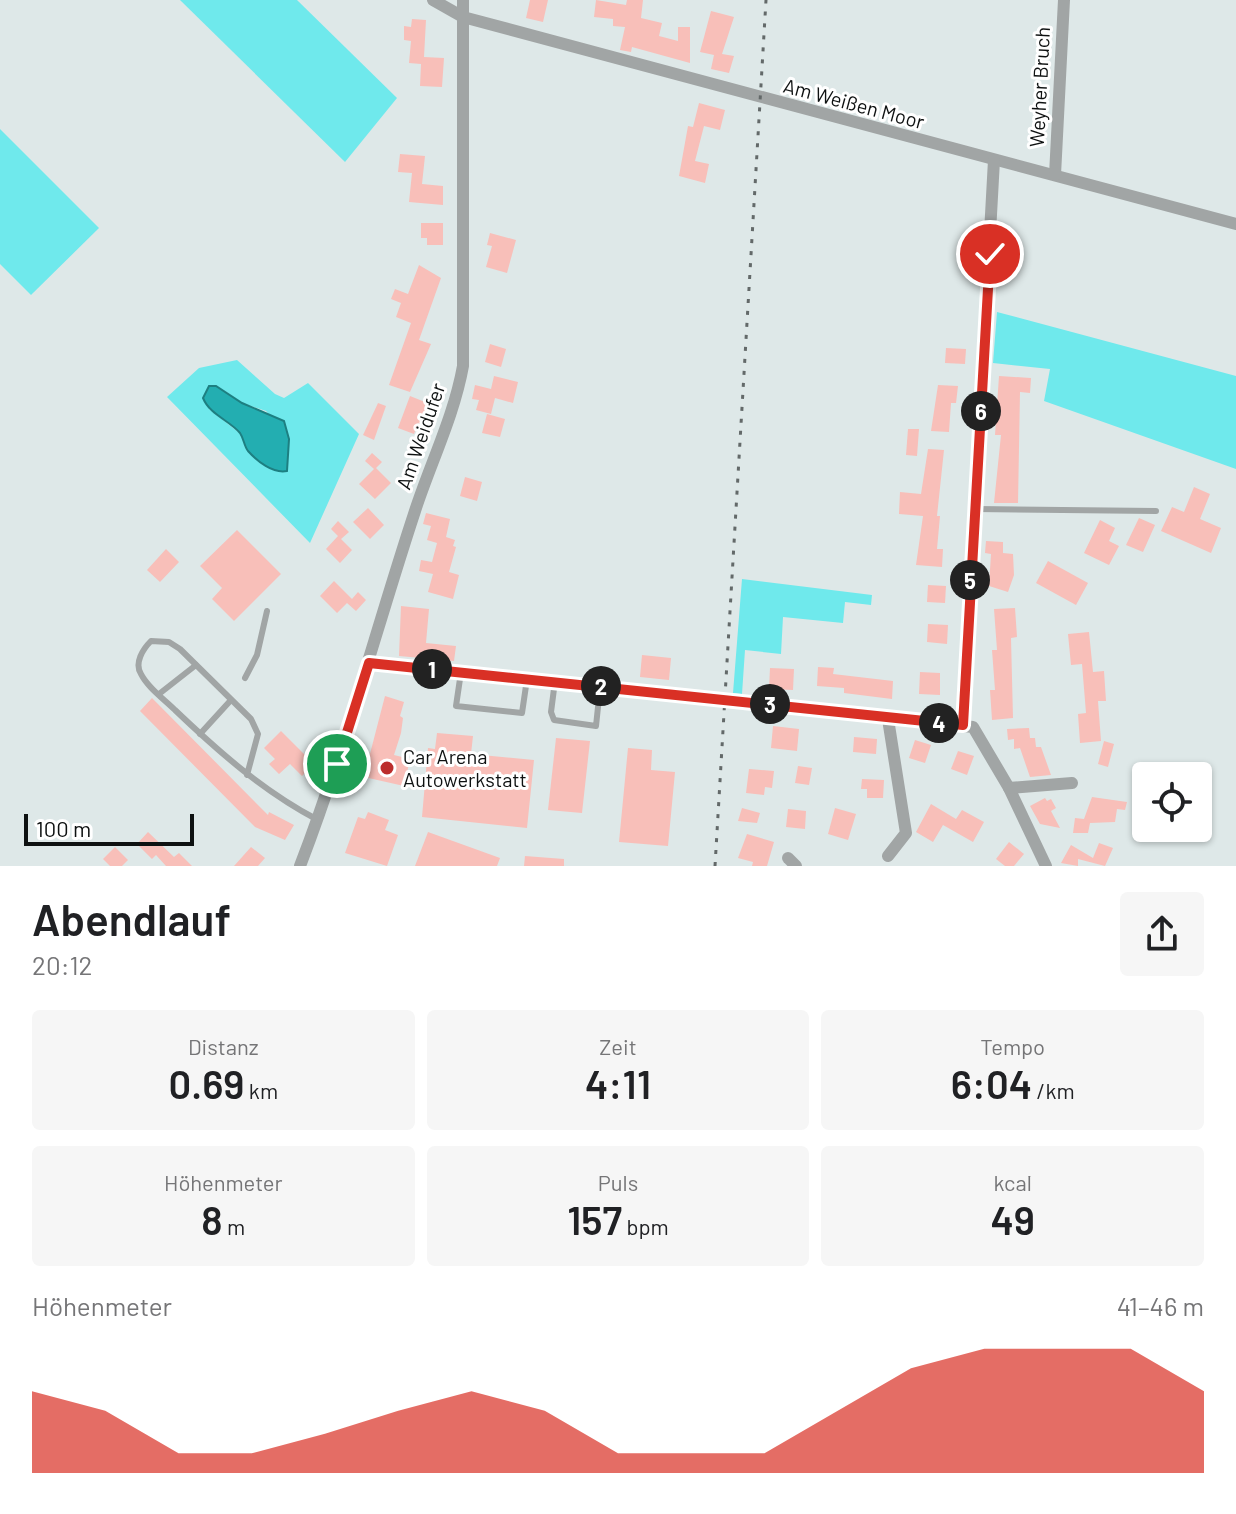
<!DOCTYPE html>
<html lang="de">
<head>
<meta charset="utf-8">
<style>
  body { margin:0; font-family:Barlow,sans-serif; background:#f6f6f6; color:#202124; height:100vh; display:flex; flex-direction:column; font-size:30px; white-space:nowrap }
  * { box-sizing:border-box; margin:0 }
  p { font-size:26px; color:#757577 }
  .icon { flex:none; width:44px; height:44px; fill:none; stroke:currentColor; stroke-width:2; stroke-linecap:round; stroke-linejoin:round }
  .map { position:relative; height:866px; overflow:hidden }
  .sheet { display:flex; flex-direction:column; background:#fff; flex:1 }
  .sheet>* { flex:none }
  .fabs { position:absolute; left:1132px; top:762px; display:grid; gap:16px }
  .fabs a { display:grid; place-items:center; width:80px; height:80px; border-radius:8px; background:#fff; box-shadow:0 2px 6px #0004; font-size:40px }
  .scale { position:absolute; left:24px; bottom:20px; width:170px; box-sizing:border-box; padding-left:8px; border:4px solid #0e1111; border-top:0; font-size:22px; line-height:28px; white-space:nowrap; color:#0e1111; -webkit-text-stroke:6px #fff; paint-order:stroke }
  .pin { position:absolute; display:grid; place-items:center; width:68px; height:68px; color:#fff; margin:-34px; border:4px solid #fff; border-radius:50%; box-shadow:0 2px 8px #0007 }
  .km { position:absolute; width:40px; height:40px; margin:-20px; border-radius:50%; background:#222; color:#fff; font-size:22px; line-height:40px; text-align:center }
  .round { display:grid; place-items:center; flex:none; width:84px; height:84px; border-radius:8px; background:#f6f6f6 }
  .summary { display:flex; align-items:center; justify-content:space-between; height:136px; padding:0 32px }
  h1 { font-size:44px; font-weight:600; line-height:60px }
  .stats { display:grid; grid-template-columns:repeat(3,1fr); gap:12px; height:136px; padding:8px 32px }
  .stats div { display:grid; align-content:center; border-radius:8px; background:#f6f6f6; text-align:center }
  .stats b { font-size:40px; font-weight:600 }
  .stats small { font-size:22px; font-weight:400 }
  .stats p { font-size:22px }
  .chart { height:224px; padding:16px 32px }
  .chart p { display:flex; justify-content:space-between }
  .chart svg { width:100%; height:144px; margin-top:8px; fill:#d93025; opacity:.7 }
  .map>svg:first-child { display:block }
</style>
</head>
<body>
<div class="map">
<svg width="1236" height="866" viewBox="0 0 1236 866">
  <rect width="100%" height="100%" fill="#dee8e8"/>
  <g fill="#6fe9ec" fill-rule="evenodd">
    <path d="M 180,0 L 297,0 L 397,98 L 345,162 Z"/>
    <path d="M 0,129 L 99,228 L 31,295 L 0,264 Z"/>
    <path d="M 997,312 L 1236,376 L 1236,469 L 1044,401 L 1050,369 L 993,363 Z"/>
    <path d="M 237,360 L 275,394 L 284,398 L 308,383 L 359,434 L 310,543 L 167,397 L 199,368 ZM 225,391 L 242,403 L 266,411 L 289,439 L 286,452 L 288,462 L 276,471 L 271,469 L 245,447 L 242,435 L 209,409 Z"/>
    <path d="M 742,579 L 872,595 L 871,605 L 845,602 L 843,623 L 783,617 L 781,654 L 745,650 L 742,694 L 733,693 Z"/>
  </g>
  <path fill="#23aeb1" stroke="#1d7f81" stroke-width="2" d="M 209,386 L 216,386 L 242,403 L 284,421 L 289,439 L 287,471 C 273,474 257,461 248,451 C 244,446 244,439 240,433 C 229,420 210,415 203,398 Z"/>
  <g fill="#f8bfb9">
    <path d="M 530,0 L 548,0 L 543,22 L 526,18 Z"/>
    <path d="M 596,0 L 626,5 L 627,0 L 643,0 L 641,18 L 662,23 L 659,36 L 678,41 L 678,27 L 690,27 L 690,63 L 632,47 L 631,52 L 620,50 L 625,27 L 613,26 L 613,19 L 594,17 Z"/>
    <path d="M 711,11 L 734,17 L 722,54 L 734,56 L 729,73 L 711,69 L 714,55 L 700,52 Z"/>
    <path d="M 412,19 L 426,20 L 424,57 L 444,58 L 442,87 L 420,86 L 421,64 L 409,63 L 411,41 L 404,40 L 404,26 L 411,27 Z"/>
    <path d="M 699,103 L 725,110 L 720,130 L 704,126 L 695,161 L 709,164 L 705,183 L 679,176 L 688,126 L 693,127 Z"/>
    <path d="M 400,154 L 425,156 L 422,184 L 443,186 L 443,205 L 409,202 L 412,173 L 398,172 Z"/>
    <path d="M 421,223 L 443,223 L 443,245 L 427,245 L 427,238 L 421,238 Z"/>
    <path d="M 490,233 L 516,240 L 507,273 L 486,267 L 492,246 L 487,245 Z"/>
    <path d="M 419,265 L 441,278 L 419,340 L 431,344 L 410,392 L 389,385 L 411,323 L 396,317 L 401,303 L 391,299 L 395,289 L 408,294 Z"/>
    <path d="M 490,344 L 506,349 L 501,367 L 485,362 Z"/>
    <path d="M 946,348 L 966,349 L 965,364 L 945,363 Z"/>
    <path d="M 494,376 L 518,382 L 513,403 L 495,398 L 491,414 L 476,410 L 479,400 L 472,399 L 475,385 L 491,389 Z"/>
    <path d="M 999,376 L 1031,378 L 1030,393 L 1020,392 L 1018,503 L 994,503 L 1001,435 L 995,435 Z"/>
    <path d="M 938,385 L 958,386 L 956,403 L 951,403 L 949,432 L 931,431 Z"/>
    <path d="M 410,396 L 430,404 L 423,425 L 418,423 L 414,434 L 398,428 Z"/>
    <path d="M 378,403 L 386,406 L 374,440 L 363,435 Z"/>
    <path d="M 487,414 L 505,419 L 500,437 L 482,433 Z"/>
    <path d="M 908,429 L 919,429 L 917,456 L 906,455 Z"/>
    <path d="M 928,449 L 944,450 L 937,516 L 940,516 L 937,549 L 943,549 L 942,567 L 916,565 L 923,516 L 899,514 L 900,492 L 921,494 Z"/>
    <path d="M 372,453 L 382,462 L 376,468 L 391,483 L 375,499 L 359,484 L 374,469 L 365,461 Z"/>
    <path d="M 465,477 L 482,482 L 477,501 L 460,496 Z"/>
    <path d="M 1194,487 L 1210,494 L 1200,519 L 1221,528 L 1211,553 L 1161,531 L 1172,507 L 1184,512 Z"/>
    <path d="M 368,508 L 384,525 L 370,539 L 353,522 Z"/>
    <path d="M 426,513 L 450,519 L 446,537 L 455,540 L 453,546 L 456,547 L 449,572 L 459,575 L 453,599 L 428,592 L 433,574 L 419,571 L 421,560 L 432,562 L 437,543 L 427,540 L 431,526 L 423,524 Z"/>
    <path d="M 1139,518 L 1155,525 L 1143,552 L 1126,545 Z"/>
    <path d="M 1100,520 L 1115,528 L 1109,541 L 1119,546 L 1109,565 L 1084,553 Z"/>
    <path d="M 338,521 L 349,532 L 341,539 L 352,550 L 340,563 L 326,549 L 338,536 L 331,529 Z"/>
    <path d="M 237,530 L 281,574 L 234,621 L 212,599 L 222,588 L 200,566 Z"/>
    <path d="M 986,541 L 1003,542 L 1003,553 L 1013,554 L 1014,575 L 1008,592 L 989,586 L 991,554 L 985,553 Z"/>
    <path d="M 166,549 L 179,562 L 160,582 L 147,570 Z"/>
    <path d="M 1048,561 L 1088,583 L 1076,605 L 1036,583 Z"/>
    <path d="M 334,581 L 352,599 L 358,592 L 366,600 L 356,611 L 347,603 L 351,599 L 337,613 L 320,596 Z"/>
    <path d="M 928,585 L 946,586 L 945,603 L 927,602 Z"/>
    <path d="M 401,606 L 429,609 L 426,643 L 456,646 L 454,661 L 399,656 Z"/>
    <path d="M 1015,608 L 1017,637 L 1011,638 L 1013,718 L 992,720 L 990,690 L 995,690 L 992,650 L 997,650 L 994,609 Z"/>
    <path d="M 928,624 L 948,625 L 947,644 L 927,642 Z"/>
    <path d="M 1089,632 L 1093,672 L 1104,671 L 1106,701 L 1098,701 L 1101,741 L 1080,743 L 1078,714 L 1086,713 L 1082,664 L 1071,665 L 1068,634 Z"/>
    <path d="M 642,655 L 671,658 L 669,680 L 640,677 Z"/>
    <path d="M 818,667 L 834,668 L 833,674 L 893,681 L 892,699 L 844,693 L 844,688 L 817,686 Z"/>
    <path d="M 770,668 L 794,669 L 793,690 L 769,689 Z"/>
    <path d="M 920,672 L 940,673 L 940,695 L 919,694 Z"/>
    <path d="M 385,696 L 404,702 L 400,716 L 403,718 L 401,733 L 394,755 L 410,759 L 404,786 L 364,777 Z"/>
    <path d="M 152,698 L 268,815 L 269,812 L 294,825 L 285,840 L 255,827 L 140,711 Z"/>
    <path d="M 773,726 L 799,729 L 797,751 L 771,748 Z"/>
    <path d="M 1029,728 L 1030,738 L 1035,738 L 1036,747 L 1041,747 L 1051,775 L 1030,777 L 1020,748 L 1014,749 L 1014,739 L 1008,740 L 1007,729 Z"/>
    <path d="M 281,731 L 314,764 L 302,776 L 290,764 L 279,774 L 269,764 L 275,759 L 264,748 Z"/>
    <path d="M 437,733 L 473,736 L 471,754 L 534,760 L 527,828 L 422,817 L 428,748 L 435,749 Z"/>
    <path d="M 854,737 L 877,739 L 876,754 L 853,752 Z"/>
    <path d="M 556,738 L 590,741 L 582,813 L 548,810 Z"/>
    <path d="M 915,740 L 931,745 L 925,763 L 909,758 Z"/>
    <path d="M 1104,741 L 1114,744 L 1108,767 L 1098,764 Z"/>
    <path d="M 628,748 L 652,750 L 651,770 L 675,772 L 668,846 L 619,842 Z"/>
    <path d="M 958,751 L 974,756 L 967,775 L 951,769 Z"/>
    <path d="M 798,766 L 812,768 L 809,785 L 795,783 Z"/>
    <path d="M 749,769 L 774,771 L 772,788 L 765,787 L 764,795 L 746,793 Z"/>
    <path d="M 862,779 L 884,780 L 883,798 L 867,798 L 867,789 L 861,789 Z"/>
    <path d="M 1092,797 L 1127,802 L 1125,810 L 1117,809 L 1115,822 L 1090,823 L 1088,833 L 1073,833 L 1075,818 L 1084,819 Z"/>
    <path d="M 1045,798 L 1047,801 L 1051,799 L 1056,808 L 1051,811 L 1060,828 L 1040,824 L 1030,806 Z"/>
    <path d="M 931,804 L 956,819 L 962,810 L 984,822 L 973,842 L 943,825 L 933,842 L 916,832 Z"/>
    <path d="M 742,808 L 760,813 L 757,823 L 738,821 Z"/>
    <path d="M 835,808 L 856,814 L 848,840 L 828,834 Z"/>
    <path d="M 788,809 L 806,811 L 805,829 L 786,827 Z"/>
    <path d="M 368,812 L 389,820 L 385,830 L 398,835 L 387,866 L 345,853 L 358,817 L 365,819 Z"/>
    <path d="M 148,832 L 174,857 L 179,853 L 192,866 L 166,866 L 156,855 L 152,859 L 137,844 Z"/>
    <path d="M 428,832 L 500,858 L 497,866 L 415,866 Z"/>
    <path d="M 747,834 L 774,842 L 767,866 L 752,866 L 753,862 L 738,858 Z"/>
    <path d="M 1009,842 L 1024,854 L 1014,866 L 1005,866 L 996,859 Z"/>
    <path d="M 1099,843 L 1113,848 L 1105,866 L 1078,859 L 1078,866 L 1061,863 L 1071,845 L 1093,858 Z"/>
    <path d="M 115,847 L 128,860 L 122,866 L 110,866 L 103,859 Z"/>
    <path d="M 251,847 L 265,858 L 258,866 L 234,866 Z"/>
    <path d="M 525,856 L 564,859 L 564,866 L 524,866 Z"/>
  </g>
  <g fill="none" stroke-linecap="round" stroke-linejoin="round">
    <g stroke="#a1a5a5" stroke-width="6">
      <path d="M 975,509 L 1156,511"/>
      <path d="M 461,672 L 456,706 L 522,713 L 527,679"/>
      <path d="M 245,678 L 257,655 L 267,611"/>
      <path d="M 555,681 L 551,712 L 554,720 L 596,726 L 600,688"/>
      <path d="M 159,694 L 196,665"/>
      <path d="M 200,734 L 231,700"/>
      <path d="M 247,775 L 258,734 L 251,719 L 180,649 L 169,642 L 151,641 C 143,649 134,663 141,674 C 148,688 164,699 175,710 C 219,752 263,791 318,820"/>
    </g>
    <g stroke="#a1a5a5" stroke-width="12">
      <path d="M 433,0 L 463,17 L 1236,224"/>
      <path d="M 1055,175 L 1064,0"/>
      <path d="M 369,663 L 973,727 L 1009,788 L 1046,866"/>
      <path d="M 963,725 L 994,160"/>
      <path d="M 1009,788 L 1072,783"/>
      <path d="M 888,856 L 906,833 L 888,719"/>
      <path d="M 788,858 L 796,866"/>
      <path d="M 300,866 C 345,749 376,629 415,511 C 431,462 454,416 463,366 L 463,0"/>
    </g>
    <path stroke="#636969" stroke-width="3" stroke-dasharray="4 8" stroke-linecap="butt" d="M 715,866 L 766,0"/>
  </g>
  <g fill="none" stroke-linecap="round" stroke-linejoin="round">
    <g stroke="#fff" stroke-width="16">
      <path id="route" d="M 337,764 L 369,663 L 963,725 L 990,254"/>
    </g>
    <use href="#route" stroke="#d93025" stroke-width="10"/>
  </g>
  <circle fill="#bc2d2c" stroke="#fff" stroke-width="3" cx="387" cy="768" r="8"/>
  <g text-anchor="middle" dominant-baseline="central" stroke-width="6" stroke-linejoin="round" paint-order="stroke">
    <g font-size="20" fill="#0e1111" stroke="#fff">
      <text transform="translate(1039 87) rotate(-87)">Weyher Bruch</text>
      <text transform="translate(854 103) rotate(15)">Am Weißen Moor</text>
      <text transform="translate(420 436) rotate(-71)">Am Weidufer</text>
    </g>
    <g font-size="20" fill="#0e1111" stroke="#fff" text-anchor="start">
      <text x="403" y="756">Car Arena<tspan x="403" dy="23">Autowerkstatt</tspan></text>
    </g>
  </g>
</svg>
<div class="fabs">
<a><svg class="icon" aria-label="locate" viewBox="0 0 24 24"><circle cx="12" cy="12" r="6"/><path d="M12 2v4M12 18v4M2 12h4M18 12h4"/></svg></a>
</div>
<div class="scale">100 m</div>
<div class="pin" style="left:337px;top:764px;background:#1e9e55"><svg class="icon" aria-label="arrive" viewBox="0 0 24 24"><path d="M6 21V4h12l-3 4 3 4H6"/></svg></div>
<div class="pin" style="left:990px;top:254px;background:#d93025"><svg class="icon" aria-label="check" viewBox="0 0 24 24"><path d="M5 12l5 5 9-10"/></svg></div>
<b class="km" style="left:432px;top:669px">1</b>
<b class="km" style="left:601px;top:686px">2</b>
<b class="km" style="left:770px;top:704px">3</b>
<b class="km" style="left:939px;top:723px">4</b>
<b class="km" style="left:970px;top:580px">5</b>
<b class="km" style="left:981px;top:411px">6</b>
</div>
<section class="sheet">
<div class="summary"><div><h1>Abendlauf</h1><p>20:12</p></div><a class="round"><svg class="icon" aria-label="share" viewBox="0 0 24 24"><path d="M12 15V3M7 8l5-5 5 5M5 13v7h14v-7"/></svg></a></div>
<div class="stats">
<div><p>Distanz</p><b>0.69<small> km</small></b></div>
<div><p>Zeit</p><b>4:11</b></div>
<div><p>Tempo</p><b>6:04<small> /km</small></b></div>
</div>
<div class="stats">
<div><p>Höhenmeter</p><b>8<small> m</small></b></div>
<div><p>Puls</p><b>157<small> bpm</small></b></div>
<div><p>kcal</p><b>49</b></div>
</div>
<div class="chart"><p><span>Höhenmeter</span>41–46 m</p>
<svg viewBox="0 0 160 44" preserveAspectRatio="none"><path d="M0 44V19L10 25L20 38L30 38L40 32L50 25L60 19L70 25L80 38L90 38L100 38L110 25L120 12L130 6L140 6L150 6L160 19V44z"/></svg>
</div>
</section>
</body>
</html>
